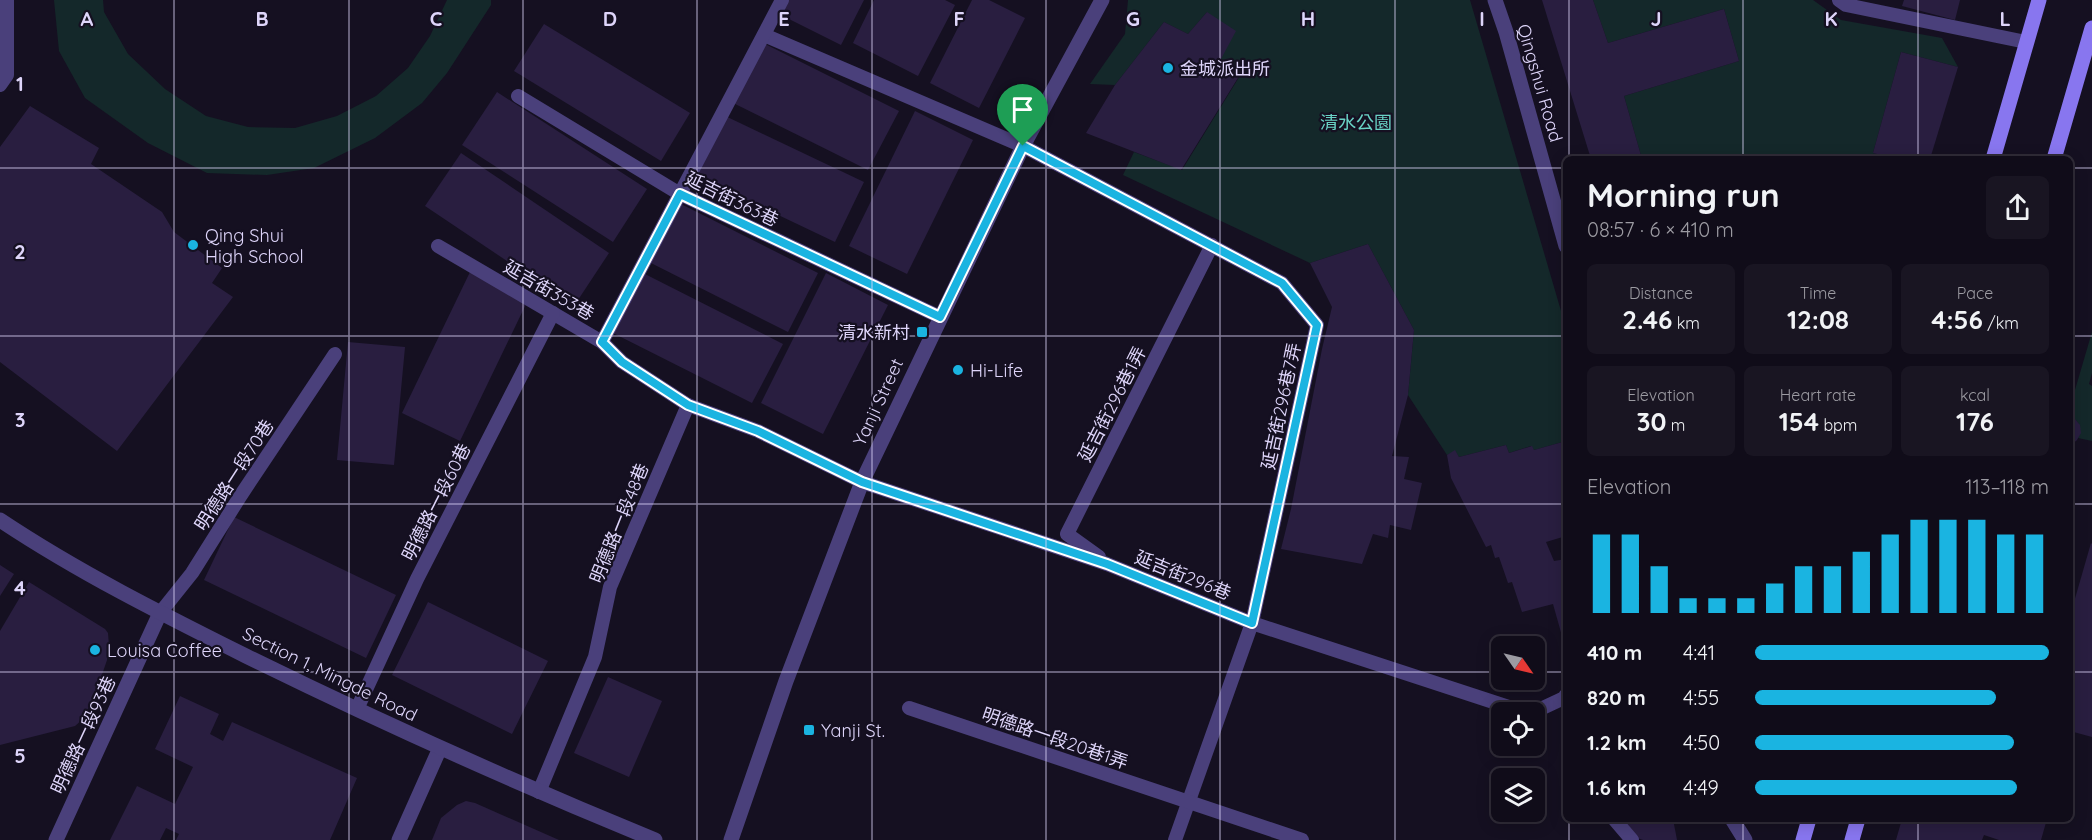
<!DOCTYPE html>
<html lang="en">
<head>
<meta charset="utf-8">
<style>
  body { margin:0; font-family:Quicksand,"Noto Sans TC",sans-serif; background:#191522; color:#f1f3f6; height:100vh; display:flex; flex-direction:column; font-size:22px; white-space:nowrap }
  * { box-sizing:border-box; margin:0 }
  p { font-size:20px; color:#9c9ba2 }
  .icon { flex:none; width:33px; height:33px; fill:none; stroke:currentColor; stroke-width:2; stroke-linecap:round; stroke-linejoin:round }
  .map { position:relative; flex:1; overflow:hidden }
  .panel { position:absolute; left:1563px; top:156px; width:510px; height:666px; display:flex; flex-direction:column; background:#100c19; border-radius:9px; box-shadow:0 3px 15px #0003,0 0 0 2px #302c38 }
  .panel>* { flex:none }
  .needle { width:39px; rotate:124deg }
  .buttons { position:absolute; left:1491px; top:636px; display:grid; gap:12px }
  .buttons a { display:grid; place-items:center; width:54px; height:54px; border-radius:9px; background:#100c19; box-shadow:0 3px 15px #0003,0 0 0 2px #302c38; font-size:30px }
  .pin { position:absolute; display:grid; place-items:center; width:51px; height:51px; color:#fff; margin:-62px -26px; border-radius:50% 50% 50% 0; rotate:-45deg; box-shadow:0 0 6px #0007 }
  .pin .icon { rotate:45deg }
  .round { display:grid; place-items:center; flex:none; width:63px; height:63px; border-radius:9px; background:#191522 }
  .headline { display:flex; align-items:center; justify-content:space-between; height:102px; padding:0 24px }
  h1 { font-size:33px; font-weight:800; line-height:45px }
  .metrics { display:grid; grid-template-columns:repeat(3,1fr); gap:9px; height:102px; padding:6px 24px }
  .metrics div { display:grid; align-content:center; border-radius:9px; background:#191522; text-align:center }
  .metrics b { font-size:26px; font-weight:800 }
  .metrics small { font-size:16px; font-weight:400 }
  .metrics p { font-size:16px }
  .chart { height:168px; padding:12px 24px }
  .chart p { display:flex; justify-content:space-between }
  .chart svg { width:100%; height:108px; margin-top:6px; stroke:#1ab4e1; stroke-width:6 }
  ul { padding:0 24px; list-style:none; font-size:20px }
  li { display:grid; grid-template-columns:96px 72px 1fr; align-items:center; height:45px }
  li i { height:15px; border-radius:8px; background:#1ab4e1 }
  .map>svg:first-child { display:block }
</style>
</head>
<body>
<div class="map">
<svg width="2092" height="840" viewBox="0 0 2092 840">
  <rect width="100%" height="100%" fill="#151021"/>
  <g fill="#14282a">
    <path d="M 54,0 L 103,0 L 104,12 L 128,54 L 165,89 L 206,116 L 248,127 L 295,128 L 337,116 L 376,96 L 408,68 L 430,36 L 447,0 L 491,0 L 491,5 L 447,73 L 422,103 L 375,138 L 314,168 L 267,175 L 207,173 L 148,143 L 85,98 L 59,51 Z"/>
    <path d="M 1128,0 L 1470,0 L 1566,328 L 1566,441 L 1534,450 L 1531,446 L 1509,453 L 1506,445 L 1459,457 L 1455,451 L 1447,455 L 1408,395 L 1414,330 L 1368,244 L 1310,263 L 1123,175 L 1134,152 L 1182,170 L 1241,74 L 1221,59 L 1207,12 L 1188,34 L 1164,22 L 1115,85 L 1090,84 L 1125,34 Z"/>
    <path d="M 1593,0 L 1813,0 L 1841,20 L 1942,38 L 1958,67 L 1901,52 L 1873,153 L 1896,159 L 1642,159 L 1624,96 L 1739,61 L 1724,9 L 1608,43 Z"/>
    <path d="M 2092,332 L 2092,373 L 2089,384 L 2092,386 L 2092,441 L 2078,438 C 2083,429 2079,420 2070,417 L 2070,407 Z"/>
  </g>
  <g fill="#291e40">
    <path d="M 776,0 L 864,0 L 841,45 L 771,10 Z"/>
    <path d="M 874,0 L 945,0 L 955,5 L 918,76 L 853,43 Z"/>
    <path d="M 972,0 L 989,0 L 1025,18 L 979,108 L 930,83 Z"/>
    <path d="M 1542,0 L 1593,0 L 1608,43 L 1724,9 L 1739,61 L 1624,96 L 1642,159 L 1591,159 Z"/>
    <path d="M 1904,0 L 1960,0 L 1955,20 L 1902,6 Z"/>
    <path d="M 1207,12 L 1236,31 L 1221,59 L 1241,73 L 1181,170 L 1086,133 L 1115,85 L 1164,22 L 1188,34 Z"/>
    <path d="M 544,24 L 690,113 L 661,161 L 514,71 Z"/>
    <path d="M 755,39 L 899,111 L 868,170 L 725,99 Z"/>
    <path d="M 1901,52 L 1958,67 L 1930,159 L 1896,159 L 1873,153 Z"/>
    <path d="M 497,92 L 647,189 L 613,242 L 462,145 Z"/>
    <path d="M 30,106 L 99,148 L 91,164 L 162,212 L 174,232 L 222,268 L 212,283 L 233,297 L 117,451 L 0,362 L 0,147 Z"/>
    <path d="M 915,111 L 973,140 L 907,274 L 849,246 Z"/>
    <path d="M 719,113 L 864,182 L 835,242 L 690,173 Z"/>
    <path d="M 461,153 L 609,253 L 574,306 L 425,206 Z"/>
    <path d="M 675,201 L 818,273 L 788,332 L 645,260 Z"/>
    <path d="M 1368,244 L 1414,330 L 1408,395 L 1392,456 L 1409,457 L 1404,479 L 1422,483 L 1411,530 L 1390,525 L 1388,538 L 1373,534 L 1362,564 L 1281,549 L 1291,509 L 1322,349 L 1332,307 L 1310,263 Z"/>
    <path d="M 639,271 L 783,344 L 752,403 L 609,331 Z"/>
    <path d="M 470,272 L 528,300 L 460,441 L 402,413 Z"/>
    <path d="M 826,273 L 888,305 L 823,434 L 761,403 Z"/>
    <path d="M 348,342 L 405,347 L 394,465 L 337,460 Z"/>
    <path d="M 2070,417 L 2075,419 L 2080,425 L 2081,433 L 2077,440 L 2070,446 Z"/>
    <path d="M 1566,441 L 1566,536 L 1546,542 L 1554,561 L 1566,559 L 1566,634 L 1562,636 L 1553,604 L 1522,612 L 1512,582 L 1508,583 L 1499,557 L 1495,558 L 1491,545 L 1486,547 L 1451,478 L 1447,455 L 1455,450 L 1459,457 L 1506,445 L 1509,453 L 1532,446 L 1534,450 Z"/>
    <path d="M 234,517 L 396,595 L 366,658 L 204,580 Z"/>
    <path d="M 2091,543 L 2092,544 L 2092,737 L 2070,731 L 2070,616 Z"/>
    <path d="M 0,565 L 14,574 L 0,596 Z"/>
    <path d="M 29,582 L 105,629 L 108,633 L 109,646 L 107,660 L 96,692 L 83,719 L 75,726 L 0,745 L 0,631 Z"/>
    <path d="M 428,602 L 548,661 L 512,734 L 392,675 Z"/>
    <path d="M 608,677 L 662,701 L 629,777 L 574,753 Z"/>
    <path d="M 180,696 L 219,714 L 210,734 L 223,741 L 232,722 L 357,778 L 330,840 L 176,840 L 179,834 L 166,828 L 160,840 L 110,840 L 137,786 L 175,804 L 193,767 L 155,749 Z"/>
    <path d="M 466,801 L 475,803 L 559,840 L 432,840 L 441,818 L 457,805 Z"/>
    <path d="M 1619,819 L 1673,819 L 1677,840 L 1643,840 L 1623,833 Z"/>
    <path d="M 1902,819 L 2047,819 L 2041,840 L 1999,840 L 1984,835 L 1982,840 L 1896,840 Z"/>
  </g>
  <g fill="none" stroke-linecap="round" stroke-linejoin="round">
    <g stroke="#4a407b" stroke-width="14">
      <path d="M 1839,0 L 1846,5 L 2026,42"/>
      <path d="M 764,35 L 1023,146 L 1282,283 L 1317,325 L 1252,623 L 1175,840"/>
      <path d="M 0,85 L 7,75 L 7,0"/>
      <path d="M 518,96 L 680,194 L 940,317"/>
      <path d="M 438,246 L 602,342 L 622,362 L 688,405 L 758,431 L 862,482 L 1107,564 L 1252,623 L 1524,712"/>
      <path d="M 602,342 L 782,0"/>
      <path d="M 1099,557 L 1067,534 L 1212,245"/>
      <path d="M 160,613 L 192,573 L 241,495 L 335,354"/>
      <path d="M 909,708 L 1302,840"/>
      <path d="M 357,709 L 417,579 L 553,313"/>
      <path d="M 1534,712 L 1564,698 L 1566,695"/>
      <path d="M 539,792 L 595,657 L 610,587 L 688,405"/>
      <path d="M 1614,819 L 1632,840"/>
    </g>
    <g stroke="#4a407b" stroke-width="15">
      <path d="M 56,840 L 160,613"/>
      <path d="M 399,840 L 440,748"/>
      <path d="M 731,840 L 786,681 L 862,482 L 1023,146 L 1102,0"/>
    </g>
    <g stroke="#4a407b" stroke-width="15">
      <path d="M 1495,0 L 1506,32 L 1566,246"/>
      <path d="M 0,520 C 78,572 162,614 246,656 C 380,722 516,783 655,840"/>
      <path d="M 1732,819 L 1745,840"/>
    </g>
    <g stroke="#8876ef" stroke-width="15">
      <path d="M 1993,159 L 2039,0"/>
      <path d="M 2054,159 L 2092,28"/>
      <path d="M 1803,840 L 1809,819"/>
      <path d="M 1852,840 L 1858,819"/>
    </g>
  </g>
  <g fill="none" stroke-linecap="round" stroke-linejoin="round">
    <g stroke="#fff" stroke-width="12">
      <path id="route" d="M 1023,146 L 1282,283 L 1317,325 L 1252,623 L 1107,564 L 862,482 L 758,431 L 688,405 L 622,362 L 602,342 L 680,194 L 940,317 Z"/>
    </g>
    <use href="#route" stroke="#1ab4e1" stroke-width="8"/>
  </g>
  <path fill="none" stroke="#ded5fa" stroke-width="1.5" stroke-opacity="0.55" d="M 174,0 L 174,840M 349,0 L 349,840M 523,0 L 523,840M 697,0 L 697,840M 872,0 L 872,840M 1046,0 L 1046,840M 1220,0 L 1220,840M 1395,0 L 1395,840M 1569,0 L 1569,159M 1743,0 L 1743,159M 1918,0 L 1918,159M 0,168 L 1566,168M 2070,168 L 2092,168M 0,336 L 1566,336M 2070,336 L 2092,336M 0,504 L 1566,504M 2070,504 L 2092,504M 0,672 L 1502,672M 1534,672 L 1566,672M 2070,672 L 2092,672M 1569,819 L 1569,840M 1743,819 L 1743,840M 1918,819 L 1918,840"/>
  <g fill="#1ab4e1" stroke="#151021" stroke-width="2">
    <circle cx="1168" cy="68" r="6"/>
    <circle cx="193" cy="245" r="6"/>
    <rect x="916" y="326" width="12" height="12" rx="3"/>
    <circle cx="958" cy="370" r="6"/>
    <circle cx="95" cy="650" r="6"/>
    <rect x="803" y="724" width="12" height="12" rx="3"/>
  </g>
  <g text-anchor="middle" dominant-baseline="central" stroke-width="4.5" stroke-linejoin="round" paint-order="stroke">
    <g font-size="18" fill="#ded5fa" stroke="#151021" text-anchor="start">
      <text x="1180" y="68">金城派出所</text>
      <text x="205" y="235">Qing Shui<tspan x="205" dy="21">High School</tspan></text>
      <text x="910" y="332" text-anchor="end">清水新村</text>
      <text x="970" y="370">Hi-Life</text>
      <text x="107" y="650">Louisa Coffee</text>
      <text x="821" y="730">Yanji St.</text>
    </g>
    <g font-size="18" fill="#ded5fa" stroke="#151021">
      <text transform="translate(1540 83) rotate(74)">Qingshui Road</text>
      <text transform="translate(732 199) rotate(26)">延吉街363巷</text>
      <text transform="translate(549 290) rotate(30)">延吉街353巷</text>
      <text transform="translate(878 402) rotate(-65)">Yanji Street</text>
      <text transform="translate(1112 404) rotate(-63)">延吉街296巷1弄</text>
      <text transform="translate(1281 406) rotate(-78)">延吉街296巷7弄</text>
      <text transform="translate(234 475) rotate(-57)">明德路一段70巷</text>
      <text transform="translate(436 502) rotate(-63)">明德路一段60巷</text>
      <text transform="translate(619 523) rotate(-68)">明德路一段48巷</text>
      <text transform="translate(1183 575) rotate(22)">延吉街296巷</text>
      <text transform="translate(330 674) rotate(26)">Section 1, Mingde Road</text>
      <text transform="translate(83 735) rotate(-65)">明德路一段93巷</text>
      <text transform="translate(1055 738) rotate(19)">明德路一段20巷1弄</text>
    </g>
    <g font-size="18" fill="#69d2c5" stroke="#151021">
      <text x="1356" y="122">清水公園</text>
    </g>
  </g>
  <g font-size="20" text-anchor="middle" font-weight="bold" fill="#ded5fa" stroke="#151021" stroke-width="4.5" stroke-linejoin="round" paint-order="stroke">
    <text x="87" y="26">A</text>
    <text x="262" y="26">B</text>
    <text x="436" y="26">C</text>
    <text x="610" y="26">D</text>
    <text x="784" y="26">E</text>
    <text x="959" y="26">F</text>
    <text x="1133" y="26">G</text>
    <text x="1308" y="26">H</text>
    <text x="1482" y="26">I</text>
    <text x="1656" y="26">J</text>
    <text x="1831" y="26">K</text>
    <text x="2005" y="26">L</text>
    <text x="20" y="91">1</text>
    <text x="20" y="259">2</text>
    <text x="20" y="427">3</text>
    <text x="20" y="595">4</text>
    <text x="20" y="763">5</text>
  </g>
</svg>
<div class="buttons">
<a><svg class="needle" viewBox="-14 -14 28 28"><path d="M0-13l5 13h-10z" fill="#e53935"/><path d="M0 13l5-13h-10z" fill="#9c9ba2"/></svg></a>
<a><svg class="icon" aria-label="locate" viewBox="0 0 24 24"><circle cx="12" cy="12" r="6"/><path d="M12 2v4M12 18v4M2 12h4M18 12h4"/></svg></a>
<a><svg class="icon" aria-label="layers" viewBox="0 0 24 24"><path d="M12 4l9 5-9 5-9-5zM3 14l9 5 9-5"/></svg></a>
</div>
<div class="pin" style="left:1023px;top:146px;background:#1e9e55"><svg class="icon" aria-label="arrive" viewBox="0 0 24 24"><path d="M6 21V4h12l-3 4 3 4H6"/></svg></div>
<section class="panel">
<div class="headline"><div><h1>Morning run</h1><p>08:57 · 6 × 410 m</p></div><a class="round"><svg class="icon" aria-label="share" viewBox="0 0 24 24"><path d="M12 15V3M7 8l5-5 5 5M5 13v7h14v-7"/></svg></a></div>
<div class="metrics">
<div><p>Distance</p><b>2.46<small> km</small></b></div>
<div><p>Time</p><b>12:08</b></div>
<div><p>Pace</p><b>4:56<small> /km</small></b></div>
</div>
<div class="metrics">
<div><p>Elevation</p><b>30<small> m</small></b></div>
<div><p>Heart rate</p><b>154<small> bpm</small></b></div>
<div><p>kcal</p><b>176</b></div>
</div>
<div class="chart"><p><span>Elevation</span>113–118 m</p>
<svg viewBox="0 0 160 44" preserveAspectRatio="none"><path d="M5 44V12M15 44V12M25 44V25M35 44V38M45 44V38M55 44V38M65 44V32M75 44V25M85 44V25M95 44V19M105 44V12M115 44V6M125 44V6M135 44V6M145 44V12M155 44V12"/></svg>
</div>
<ul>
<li><b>410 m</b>4:41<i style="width:100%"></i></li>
<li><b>820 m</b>4:55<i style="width:82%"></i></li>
<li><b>1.2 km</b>4:50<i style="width:88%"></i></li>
<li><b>1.6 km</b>4:49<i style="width:89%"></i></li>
</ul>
</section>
</div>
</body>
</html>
